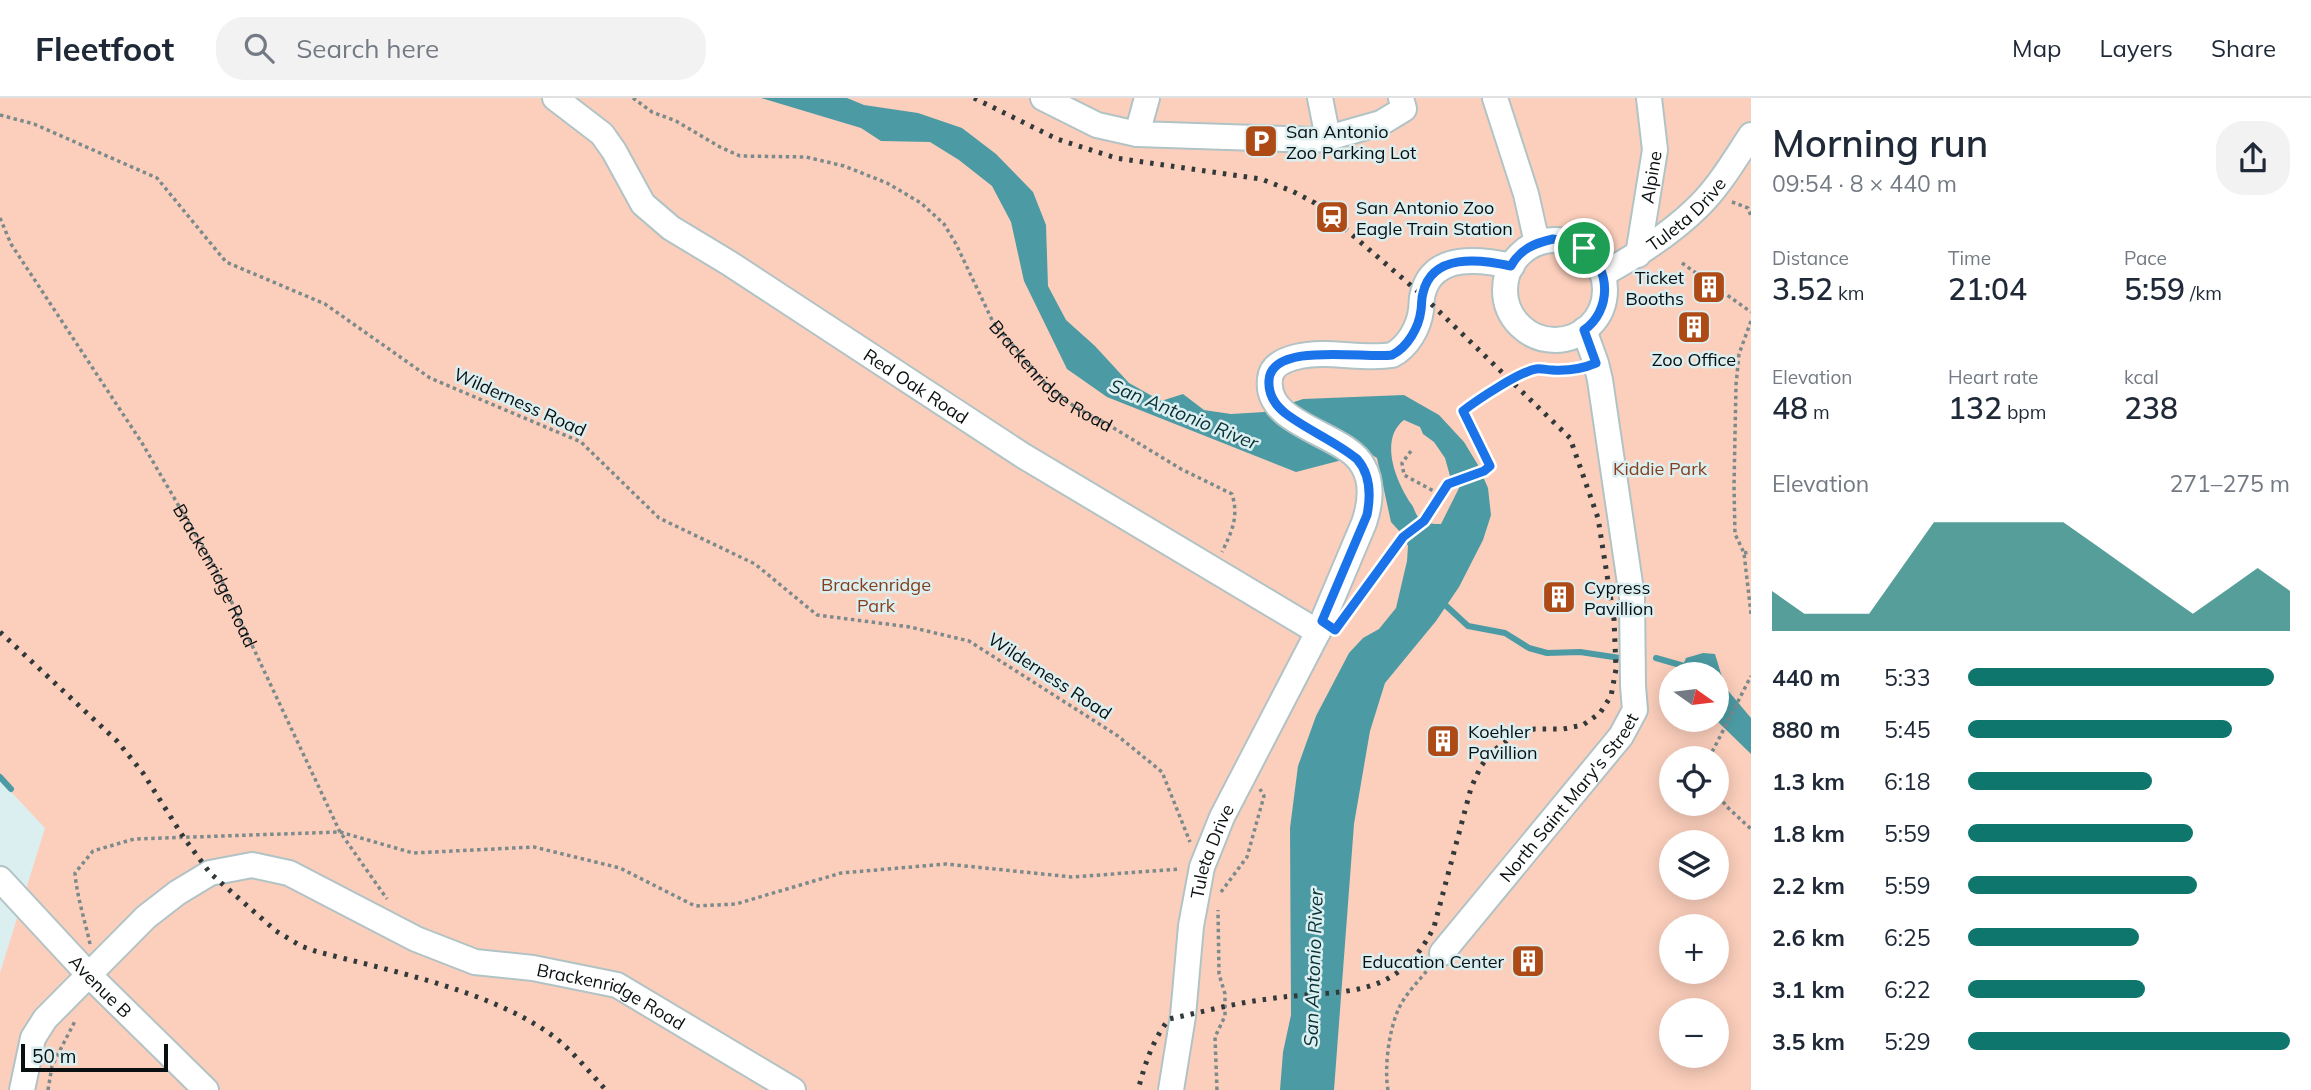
<!DOCTYPE html>
<html lang="en">
<head>
<meta charset="utf-8">
<style>
  body { margin:0; font-family:Mulish,sans-serif; background:#f2f2f3; color:#1f2937; height:100vh; display:flex; flex-direction:column; font-size:26px; white-space:nowrap }
  * { box-sizing:border-box; margin:0 }
  p { font-size:23px; color:#747a83 }
  .icon { flex:none; width:38px; height:38px; fill:none; stroke:currentColor; stroke-width:2; stroke-linecap:round; stroke-linejoin:round }
  .map { position:relative; flex:1; overflow:hidden }
  .sheet { display:flex; flex-direction:column; background:#fff; width:560px }
  .sheet>* { flex:none }
  .needle { width:46px; rotate:104deg }
  .buttons { position:absolute; left:1659px; top:564px; display:grid; gap:14px }
  .buttons a { display:grid; place-items:center; width:70px; height:70px; border-radius:50%; background:#fff; box-shadow:0 4px 18px #0003; font-size:35px }
  .scale { position:absolute; left:21px; bottom:18px; width:147px; box-sizing:border-box; padding-left:7px; border:4px solid #0a1011; border-top:0; font-size:19px; line-height:24px; white-space:nowrap; color:#0a1011; -webkit-text-stroke:5px #dbeef0; paint-order:stroke }
  .pin { position:absolute; display:grid; place-items:center; width:60px; height:60px; color:#fff; margin:-30px; border:4px solid #fff; border-radius:50%; box-shadow:0 2px 7px #0007 }
  .round { display:grid; place-items:center; flex:none; width:74px; height:74px; border-radius:28px; background:#f2f2f3 }
  .headline { display:flex; align-items:center; justify-content:space-between; height:119px; padding:0 21px }
  h1 { font-size:38px; font-weight:600; line-height:52px }
  .figures { display:grid; grid-template-columns:repeat(3,1fr); gap:10px; height:119px; padding:7px 21px }
  .figures div { display:grid; align-content:center }
  .figures b { font-size:30px; font-weight:600 }
  .figures small { font-size:19px; font-weight:400 }
  .figures p { font-size:19px }
  .chart { height:196px; padding:14px 21px }
  .chart p { display:flex; justify-content:space-between }
  .chart svg { width:100%; height:126px; margin-top:7px; fill:#0f766e; opacity:.7 }
  ul { padding:0 21px; list-style:none; font-size:23px }
  li { display:grid; grid-template-columns:112px 84px 1fr; align-items:center; height:52px }
  li i { height:18px; border-radius:9px; background:#0f766e }
  header { display:flex; align-items:center; gap:42px; box-sizing:border-box; height:98px; padding:0 35px; background:#fff; border-bottom:2px solid #e0e1e3 }
  header strong { font-size:33px }
  nav { display:flex; gap:38px; margin-inline-start:auto; font-size:24px }
  .search { width:490px; height:63px; background:#f2f2f3; display:flex; align-items:center; gap:18px; box-sizing:border-box; padding:0 24px; border-radius:28px; color:#747a83; font-size:26px }
  main { display:flex; flex:1; min-height:0 }
  .map>svg:first-child { display:block }
</style>
</head>
<body>
<header>
<strong>Fleetfoot</strong>
<div class="search"><svg class="icon" aria-label="search" viewBox="0 0 24 24"><circle cx="10" cy="10" r="6"/><path d="M15 15l6 6"/></svg>Search here</div>
<nav><a>Map</a><a>Layers</a><a>Share</a></nav>
</header>
<main>
<div class="map">
<svg width="1751" height="992" viewBox="0 0 1751 992">
  <rect width="100%" height="100%" fill="#dbeef0"/>
  <path fill="#fccfbc" fill-rule="evenodd" d="M 0,0 L 1751,0 L 1751,992 L 0,992 L 0,875 L 45,730 L 0,682 ZM 1671,576 L 1717,576 L 1717,621 L 1671,621 ZM 1671,660 L 1717,660 L 1717,705 L 1671,705 ZM 1671,744 L 1717,744 L 1717,789 L 1671,789 ZM 1671,828 L 1717,828 L 1717,873 L 1671,873 ZM 1671,912 L 1717,912 L 1717,957 L 1671,957 Z"/>
  <g fill="#4c9ba4" fill-rule="evenodd">
    <path d="M 761,0 L 847,0 L 864,7 L 918,15 L 962,30 L 996,56 L 1033,94 L 1046,127 L 1048,188 L 1066,222 L 1095,248 L 1129,285 L 1161,303 L 1183,296 L 1204,312 L 1231,316 L 1264,314 L 1303,301 L 1404,297 L 1439,317 L 1464,344 L 1478,367 L 1488,390 L 1491,417 L 1483,442 L 1459,489 L 1436,523 L 1385,585 L 1370,633 L 1354,726 L 1334,992 L 1280,992 L 1283,954 L 1291,917 L 1290,730 L 1298,668 L 1316,618 L 1349,555 L 1363,540 L 1379,531 L 1396,510 L 1407,463 L 1408,448 L 1401,435 L 1391,424 L 1377,360 L 1369,355 L 1296,374 L 1107,299 L 1067,271 L 1024,183 L 1011,124 L 992,88 L 959,62 L 930,44 L 881,43 L 861,30 ZM 1404,322 L 1420,329 L 1423,336 L 1434,344 L 1445,360 L 1450,378 L 1460,388 L 1441,426 C 1434,426 1427,426 1420,421 C 1416,418 1415,412 1412,407 C 1397,386 1378,342 1404,322 Z"/>
    <path d="M 1703,555 L 1715,556 L 1725,589 L 1751,620 L 1751,656 L 1715,621 L 1717,576 L 1689,576 L 1683,567 L 1686,560 Z"/>
  </g>
  <g fill="none" stroke-linecap="round" stroke-linejoin="round">
    <g stroke="#4c9ba4" stroke-width="6">
      <path d="M 1442,504 L 1468,528 L 1505,535 L 1529,550 L 1547,555 L 1580,554 L 1620,560"/>
      <path d="M 1656,560 L 1698,572 L 1701,576"/>
      <path d="M 0,679 L 11,691"/>
    </g>
    <g stroke="#b1c3c5" stroke-width="28">
      <g id="minor">
        <path id="s3" d="M 555,0 L 602,36 L 614,53 L 643,106 L 671,130 L 729,165 L 1022,357 L 1318,534"/>
        <path d="M 1043,0 L 1097,27 L 1137,36"/>
        <path d="M 1147,0 L 1137,36 L 1315,42 L 1328,40 L 1320,0"/>
        <path d="M 1495,0 L 1526,96 L 1537,145"/>
        <path d="M 1328,40 L 1381,25 L 1404,11 L 1401,0"/>
        <circle cx="1555" cy="192" r="50"/>
        <path id="s4" d="M 1638,157 L 1655,52 L 1649,0"/>
        <path id="s5" d="M 1603,176 C 1636,158 1673,134 1700,107 C 1720,87 1735,61 1751,37"/>
        <path id="s6" d="M 0,781 L 90,878 L 206,992"/>
        <path id="s7" d="M 1442,855 L 1621,638 L 1635,612 L 1633,588 L 1632,499 L 1600,282 L 1596,265 L 1584,232"/>
        <path id="s8" d="M 22,992 L 33,940 L 45,921 L 146,819 L 177,795 L 210,775 L 252,767 L 289,775 L 416,841 L 475,864 L 533,870 L 617,887 L 793,992"/>
        <path id="s9" d="M 1171,992 L 1183,918 L 1191,828 L 1202,769 L 1222,719 L 1318,534 L 1364,425 C 1370,407 1373,385 1363,368 C 1346,335 1264,328 1270,281 C 1271,267 1284,262 1296,259 C 1327,251 1361,262 1392,257 C 1408,249 1419,229 1421,212 C 1422,206 1421,201 1423,195 C 1433,155 1480,161 1512,168"/>
      </g>
    </g>
    <g stroke="#7d8a8c" stroke-width="3.5" stroke-dasharray="3.5 3.5" stroke-linecap="butt">
      <path id="s1" d="M 633,0 L 652,14 L 676,23 L 720,49 L 740,58 L 806,59 L 844,68 L 887,85 L 921,105 L 944,126 L 956,146 L 993,224 L 1045,285 L 1075,309 L 1107,326 L 1181,371 L 1232,396 C 1239,419 1232,433 1222,454"/>
      <path d="M 0,17 L 34,26 L 157,80 L 226,164 L 325,206 L 430,280 L 581,344 L 659,420 L 755,466 L 817,517 L 910,529 L 969,543 L 1118,638 L 1162,674 L 1190,744"/>
      <path d="M 1732,104 L 1748,110 L 1751,118"/>
      <path id="s2" d="M 0,120 L 11,146 L 142,345 L 218,475 L 340,734 L 387,801"/>
      <path d="M 1682,165 L 1751,214"/>
      <path d="M 1751,223 L 1739,256 L 1736,287 L 1734,388 L 1735,436 L 1744,455 L 1751,516"/>
      <path d="M 1411,353 L 1402,365 L 1404,377 L 1441,397"/>
      <path d="M 1744,455 L 1751,454"/>
      <path d="M 1357,502 L 1403,439 L 1424,423 L 1448,386 L 1484,373 L 1490,368 L 1463,313 C 1478,302 1519,273 1536,271 C 1548,269 1563,272 1575,271"/>
      <path d="M 1709,660 L 1751,578"/>
      <path d="M 1717,691 L 1725,707 L 1751,731"/>
      <path d="M 1221,794 L 1247,759 L 1264,698 L 1260,691"/>
      <path d="M 90,846 C 85,822 77,800 75,775 L 93,753 L 134,741 L 340,734 L 413,755 L 534,749 L 620,770 L 695,808 L 736,806 L 841,775 L 946,766 L 1072,779 L 1180,771"/>
      <path d="M 48,992 L 52,968 L 75,923"/>
      <path d="M 1217,992 L 1215,939 L 1225,918 L 1225,896 L 1219,876 L 1218,812"/>
      <path d="M 1388,992 C 1384,970 1389,931 1399,910 C 1406,895 1419,883 1429,870"/>
    </g>
    <use href="#minor" stroke="#fff" stroke-width="24"/>
    <g stroke="#31393a" stroke-width="5" stroke-dasharray="3.5 7" stroke-linecap="butt">
      <path d="M 974,0 L 1057,41 L 1116,60 L 1261,81 L 1292,93 L 1315,105 L 1422,197 L 1570,340 L 1598,420 L 1614,521 L 1616,571 L 1611,598 L 1600,615 L 1583,627 L 1563,631 L 1534,631 L 1513,638 L 1493,653 L 1481,668 L 1471,690 L 1434,829 C 1395,906 1341,890 1268,901 C 1235,905 1202,914 1169,921 C 1152,943 1145,966 1138,992"/>
      <path d="M 0,534 L 117,643 L 143,675 L 184,740 L 210,775 L 276,833 L 301,848 L 315,853 C 390,873 490,892 553,938 C 573,953 589,974 606,992"/>
    </g>
  </g>
  <g fill="none" stroke-linecap="round" stroke-linejoin="round">
    <g stroke="#fff" stroke-width="14">
      <path id="route" d="M 1553,141 C 1564,142 1575,144 1584,151 C 1612,171 1611,213 1584,232 L 1596,265 C 1582,271 1568,273 1552,272 C 1547,272 1541,270 1536,271 C 1519,274 1477,302 1463,313 L 1490,368 L 1484,373 L 1448,386 L 1424,423 L 1403,439 L 1335,532 L 1322,523 L 1367,417 C 1371,397 1371,377 1357,361 C 1335,343 1307,332 1285,315 C 1274,306 1268,295 1269,282 C 1272,243 1366,261 1392,257 C 1408,249 1419,229 1421,212 C 1422,206 1421,201 1423,195 C 1432,155 1480,161 1511,168 C 1520,151 1535,145 1553,141 Z"/>
    </g>
    <use href="#route" stroke="#1a73e8" stroke-width="9"/>
  </g>
  <defs>
    <g id="parking-square" transform="scale(1.75)"><rect x="-9" y="-9" width="18" height="18" rx="4" fill="#ae4a16" stroke="#dbeef0"/><path d="M-3.5-5.5H1a3.5 3.5 0 0 1 0 7H-1V5.5H-3.5ZM-1-3.4V-.6H.8a1.4 1.4 0 0 0 0-2.8Z" fill="#fff"/></g>
    <g id="station-square" transform="scale(1.75)"><rect x="-9" y="-9" width="18" height="18" rx="4" fill="#ae4a16" stroke="#dbeef0"/><path d="M-3-6H3Q5-6 5-4V2Q5 4 3 4L4.5 6H3L1.5 4h-3L-3 6H-4.5L-3 4Q-5 4-5 2V-4Q-5-6-3-6ZM-3.5-4v3h7v-3ZM-3.5 1v1.5H-2V1ZM2 1v1.5H3.5V1Z" fill="#fff"/></g>
    <g id="building-square" transform="scale(1.75)"><rect x="-9" y="-9" width="18" height="18" rx="4" fill="#ae4a16" stroke="#dbeef0"/><path d="M-4-6H4V6H1V3H-1V6H-4ZM-2.5-4.3h1.7v1.8h-1.7ZM.8-4.3h1.7v1.8H.8ZM-2.5-1h1.7V.8h-1.7ZM.8-1h1.7V.8H.8Z" fill="#fff"/></g>
  </defs>
  <g fill-rule="evenodd">
    <use href="#parking-square" x="1261" y="43"/>
    <use href="#station-square" x="1332" y="119"/>
    <use href="#building-square" x="1709" y="189"/>
    <use href="#building-square" x="1694" y="229"/>
    <use href="#building-square" x="1559" y="499"/>
    <use href="#building-square" x="1443" y="643"/>
    <use href="#building-square" x="1528" y="863"/>
  </g>
  <g text-anchor="middle" dominant-baseline="central" stroke-width="5" stroke-linejoin="round" paint-order="stroke">
    <g font-size="18" fill="#0a1011" stroke="#dbeef0" text-anchor="start">
      <text x="1286" y="33">San Antonio<tspan x="1286" dy="21">Zoo Parking Lot</tspan></text>
      <text x="1356" y="109">San Antonio Zoo<tspan x="1356" dy="21">Eagle Train Station</tspan></text>
      <text x="1684" y="179" text-anchor="end">Ticket<tspan x="1684" dy="21">Booths</tspan></text>
      <text x="1694" y="261" text-anchor="middle">Zoo Office</text>
      <text x="1584" y="489">Cypress<tspan x="1584" dy="21">Pavillion</tspan></text>
      <text x="1468" y="633">Koehler<tspan x="1468" dy="21">Pavillion</tspan></text>
      <text x="1504" y="863" text-anchor="end">Education Center</text>
    </g>
    <g font-size="18" fill="#0a1011" stroke="#dbeef0">
      <text stroke="none"><textPath href="#s4" startOffset="79">Alpine</textPath></text>
      <text stroke="none"><textPath href="#s5" startOffset="103">Tuleta Drive</textPath></text>
      <text stroke="none"><textPath href="#s1" startOffset="534">Brackenridge Road</textPath></text>
      <text stroke="none"><textPath href="#s3" startOffset="469">Red Oak Road</textPath></text>
      <text transform="translate(520 304) rotate(24)">Wilderness Road</text>
      <text stroke="none"><textPath href="#s2" startOffset="418">Brackenridge Road</textPath></text>
      <text transform="translate(1050 578) rotate(33)">Wilderness Road</text>
      <text stroke="none"><textPath href="#s7" startOffset="201">North Saint Mary's Street</textPath></text>
      <text stroke="none"><textPath href="#s9" startOffset="243">Tuleta Drive</textPath></text>
      <text stroke="none"><textPath href="#s6" startOffset="147">Avenue B</textPath></text>
      <text stroke="none"><textPath href="#s8" startOffset="726">Brackenridge Road</textPath></text>
    </g>
    <g font-size="18" fill="#863f1d" stroke="#dbeef0">
      <text x="1660" y="370">Kiddie Park</text>
      <text x="876" y="486">Brackenridge<tspan x="876" dy="21">Park</tspan></text>
    </g>
    <g font-size="19" font-style="italic" fill="#073034" stroke="#dbeef0">
      <text transform="translate(1184 316) rotate(22)">San Antonio River</text>
      <text transform="translate(1313 870) rotate(-88)">San Antonio River</text>
    </g>
  </g>
</svg>
<div class="buttons">
<a><svg class="needle" viewBox="-14 -14 28 28"><path d="M0-13l5 13h-10z" fill="#e53935"/><path d="M0 13l5-13h-10z" fill="#747a83"/></svg></a>
<a><svg class="icon" aria-label="locate" viewBox="0 0 24 24"><circle cx="12" cy="12" r="6"/><path d="M12 2v4M12 18v4M2 12h4M18 12h4"/></svg></a>
<a><svg class="icon" aria-label="layers" viewBox="0 0 24 24"><path d="M12 4l9 5-9 5-9-5zM3 14l9 5 9-5"/></svg></a>
<a>+</a>
<a>−</a>
</div>
<div class="scale">50 m</div>
<div class="pin" style="left:1584px;top:150px;background:#1e9e55"><svg class="icon" aria-label="arrive" viewBox="0 0 24 24"><path d="M6 21V4h12l-3 4 3 4H6"/></svg></div>
</div>
<section class="sheet">
<div class="headline"><div><h1>Morning run</h1><p>09:54 · 8 × 440 m</p></div><a class="round"><svg class="icon" aria-label="share" viewBox="0 0 24 24"><path d="M12 15V3M7 8l5-5 5 5M5 13v7h14v-7"/></svg></a></div>
<div class="figures">
<div><p>Distance</p><b>3.52<small> km</small></b></div>
<div><p>Time</p><b>21:04</b></div>
<div><p>Pace</p><b>5:59<small> /km</small></b></div>
</div>
<div class="figures">
<div><p>Elevation</p><b>48<small> m</small></b></div>
<div><p>Heart rate</p><b>132<small> bpm</small></b></div>
<div><p>kcal</p><b>238</b></div>
</div>
<div class="chart"><p><span>Elevation</span>271–275 m</p>
<svg viewBox="0 0 160 44" preserveAspectRatio="none"><path d="M0 44V30L10 38L20 38L30 38L40 22L50 6L60 6L70 6L80 6L90 6L100 14L110 22L120 30L130 38L140 30L150 22L160 30V44z"/></svg>
</div>
<ul>
<li><b>440 m</b>5:33<i style="width:95%"></i></li>
<li><b>880 m</b>5:45<i style="width:82%"></i></li>
<li><b>1.3 km</b>6:18<i style="width:57%"></i></li>
<li><b>1.8 km</b>5:59<i style="width:70%"></i></li>
<li><b>2.2 km</b>5:59<i style="width:71%"></i></li>
<li><b>2.6 km</b>6:25<i style="width:53%"></i></li>
<li><b>3.1 km</b>6:22<i style="width:55%"></i></li>
<li><b>3.5 km</b>5:29<i style="width:100%"></i></li>
</ul>
</section>
</main>
</body>
</html>
